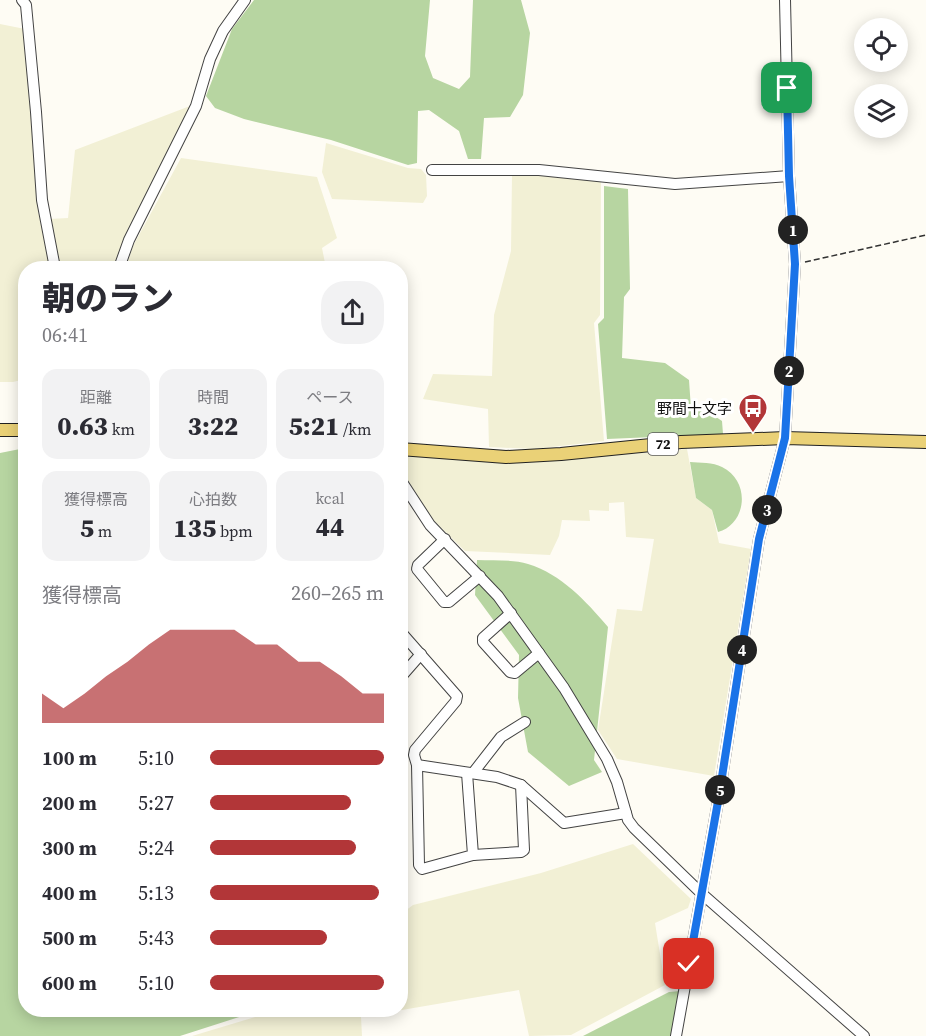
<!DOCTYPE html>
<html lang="ja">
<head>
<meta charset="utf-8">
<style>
  body { margin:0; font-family:"Source Serif 4","Noto Sans JP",serif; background:#f2f2f3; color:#2b2b33; height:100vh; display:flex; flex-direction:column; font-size:22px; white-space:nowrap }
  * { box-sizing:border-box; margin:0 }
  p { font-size:20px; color:#7c7c81 }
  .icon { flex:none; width:33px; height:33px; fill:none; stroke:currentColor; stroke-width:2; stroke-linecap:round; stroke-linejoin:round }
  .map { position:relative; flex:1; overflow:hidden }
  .details { position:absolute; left:18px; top:261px; width:390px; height:756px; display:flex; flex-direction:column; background:#fff; border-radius:24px; box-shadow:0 3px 15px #0003 }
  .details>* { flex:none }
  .controls { position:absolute; left:854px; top:18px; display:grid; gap:12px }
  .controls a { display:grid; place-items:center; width:54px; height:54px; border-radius:50%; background:#fff; box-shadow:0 3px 15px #0003; font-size:30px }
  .pin { position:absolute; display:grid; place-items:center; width:51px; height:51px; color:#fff; margin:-26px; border-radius:12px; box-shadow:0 3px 9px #0006 }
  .km { position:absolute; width:30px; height:30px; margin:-15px; border-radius:50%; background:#222; color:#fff; font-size:16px; line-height:30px; text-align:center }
  .round { display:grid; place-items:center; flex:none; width:63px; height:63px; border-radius:24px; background:#f2f2f3 }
  .summary { display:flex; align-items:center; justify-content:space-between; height:102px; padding:0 24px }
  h1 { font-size:33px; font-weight:800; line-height:45px }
  .stats { display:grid; grid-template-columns:repeat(3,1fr); gap:9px; height:102px; padding:6px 24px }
  .stats div { display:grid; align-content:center; border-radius:15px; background:#f2f2f3; text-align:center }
  .stats b { font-size:26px; font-weight:800 }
  .stats small { font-size:16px; font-weight:400 }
  .stats p { font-size:16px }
  .chart { height:168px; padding:12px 24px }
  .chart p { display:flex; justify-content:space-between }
  .chart svg { width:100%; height:108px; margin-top:6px; fill:#b23638; opacity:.7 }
  ul { padding:0 24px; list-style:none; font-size:20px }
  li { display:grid; grid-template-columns:96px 72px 1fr; align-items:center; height:45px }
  li i { height:15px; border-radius:8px; background:#b23638 }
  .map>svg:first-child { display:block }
</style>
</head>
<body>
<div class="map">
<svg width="926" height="1036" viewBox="0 0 926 1036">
  <rect width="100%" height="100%" fill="#fefcf4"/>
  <g fill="#f2f0d5">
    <path d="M 0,24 L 25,29 L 38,211 L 50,268 L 26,268 L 25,379 L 13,382 L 0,382 Z"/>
    <path d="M 190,106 L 113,268 L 60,268 L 49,219 L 68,218 L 75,150 Z"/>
    <path d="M 326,143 L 408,168 L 421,169 L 426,175 L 427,196 L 423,203 L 332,199 L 322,172 Z"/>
    <path d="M 181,158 L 317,177 L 337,238 L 322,248 L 326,268 L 126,268 L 133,246 Z"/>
    <path d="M 543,174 L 601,181 L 600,315 L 594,323 L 604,441 L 534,449 L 489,447 L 488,409 L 423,399 L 433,374 L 492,376 L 494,315 L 511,251 L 512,175 Z"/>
    <path d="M 687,449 L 696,498 L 712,510 L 719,543 L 751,549 L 714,776 L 617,759 L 598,730 L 617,609 L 642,611 L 654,539 L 626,537 L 624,502 L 609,503 L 609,511 L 589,510 L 590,521 L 562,520 L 559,536 L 550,555 L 465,551 L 431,518 L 401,469 L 401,455 L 495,463 L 538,462 Z"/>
    <path d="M 633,844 L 691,899 L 688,908 L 655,923 L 665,985 L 571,1035 L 529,1036 L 519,990 L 361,1017 L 362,1036 L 192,1036 L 278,1010 L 400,1010 L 401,914 L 413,905 L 541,873 Z"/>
  </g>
  <g fill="#b7d5a1">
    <path d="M 254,0 L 430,0 L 425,56 L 433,78 L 459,89 L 470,77 L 473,0 L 521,0 L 530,33 L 523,95 L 510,117 L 484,118 L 481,159 L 468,159 L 459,131 L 429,110 L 418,111 L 417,163 L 408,165 L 331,140 L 244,119 L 215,108 L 206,96 L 232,29 Z"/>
    <path d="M 604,186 L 628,189 L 630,289 L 624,297 L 622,358 L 665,363 L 689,380 L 691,409 L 710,413 L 722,421 L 723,434 L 607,439 L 598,324 L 604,318 Z"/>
    <path d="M 25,448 L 26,1010 L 261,1010 L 180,1036 L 0,1036 L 0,453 Z"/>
    <path d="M 690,462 C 700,463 713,462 722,467 C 751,481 747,524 718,532 L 712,510 L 696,498 Z"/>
    <path d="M 477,560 C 493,561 513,559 528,564 C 561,574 586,601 608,627 L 594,760 L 602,772 L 569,786 L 528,752 L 518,698 L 519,655 L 475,595 Z"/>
    <path d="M 680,991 L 674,1036 L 583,1036 L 669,992 Z"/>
  </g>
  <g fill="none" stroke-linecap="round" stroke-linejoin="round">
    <g stroke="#434343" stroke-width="12">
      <g id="minor">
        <path d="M 22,0 L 26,5 L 36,112 L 42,200 L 55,268"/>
        <path d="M 432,170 L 539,170 L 675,184 L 789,176"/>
        <path d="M 119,268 L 129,240 L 196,106 L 210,59 L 223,31 L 245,0"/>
        <path d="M 400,479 L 430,525 L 498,596 L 564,688 L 607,759 L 617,782 L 628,820 L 634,828 L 701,893 L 864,1036"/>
        <path d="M 445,539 L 418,565 L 417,569 L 444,602 L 449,602 L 480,576"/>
        <path d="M 511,613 L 483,638 L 483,642 L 510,672 L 515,673 L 539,653"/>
        <path d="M 400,631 L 457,696 L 456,701 L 415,750 L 414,755 L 417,765 L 419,865 L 422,869 L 473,855 L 467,773"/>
        <path d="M 400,678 L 421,654"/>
        <path d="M 417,765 L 497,777 L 521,785 L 564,823 L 626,813"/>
        <path d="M 473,773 L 501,737 L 525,722"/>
        <path d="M 473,855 L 521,852 L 524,850 L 521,785"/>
        <path d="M 676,1036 L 719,796 L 759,539 L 785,438 L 795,264 L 789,176 L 785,0"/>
      </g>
    </g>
    <g stroke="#212121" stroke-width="14">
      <g id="major">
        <path d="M 0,430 L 26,430"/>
        <path d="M 400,449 L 506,457 L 561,454 L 681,442 L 785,438 L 926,442"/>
      </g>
    </g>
    <path stroke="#323232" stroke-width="1.5" stroke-dasharray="6 3" stroke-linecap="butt" d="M 805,262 L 926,235"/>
    <use href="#minor" stroke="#fff" stroke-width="10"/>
    <use href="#major" stroke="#ead177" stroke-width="12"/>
  </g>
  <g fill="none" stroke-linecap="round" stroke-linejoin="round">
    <g stroke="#fff" stroke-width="12">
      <path id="route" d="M 689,964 L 719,796 L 759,539 L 785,438 L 795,264 L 789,176 L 787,88"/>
    </g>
    <use href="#route" stroke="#1a73e8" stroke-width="8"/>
  </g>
  <defs>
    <g id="bus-pin" transform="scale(1.5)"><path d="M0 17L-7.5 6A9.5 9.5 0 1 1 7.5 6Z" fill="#b23638" stroke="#fff"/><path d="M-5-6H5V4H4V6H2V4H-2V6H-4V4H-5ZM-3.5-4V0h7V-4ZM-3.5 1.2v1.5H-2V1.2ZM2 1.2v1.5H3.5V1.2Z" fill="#fff"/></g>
  </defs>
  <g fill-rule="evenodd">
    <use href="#bus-pin" x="753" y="408"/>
  </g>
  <g text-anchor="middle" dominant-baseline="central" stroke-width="6" stroke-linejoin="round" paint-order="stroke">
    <rect fill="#fff" stroke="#585858" stroke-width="1.5" x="648" y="433" width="30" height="22" rx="4.5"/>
    <g font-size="14" font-weight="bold" fill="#101010">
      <text x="663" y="444">72</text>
    </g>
    <g font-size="15" fill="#101010" stroke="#fff" text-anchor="end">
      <text x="732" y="408">野間十文字</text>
    </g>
  </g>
</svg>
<div class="controls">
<a><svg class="icon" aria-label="locate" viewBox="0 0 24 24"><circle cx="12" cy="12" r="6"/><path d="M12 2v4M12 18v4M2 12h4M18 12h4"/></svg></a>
<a><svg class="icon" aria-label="layers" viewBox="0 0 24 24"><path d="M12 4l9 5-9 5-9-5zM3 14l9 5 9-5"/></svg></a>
</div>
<div class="pin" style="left:787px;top:88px;background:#1e9e55"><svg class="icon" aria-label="arrive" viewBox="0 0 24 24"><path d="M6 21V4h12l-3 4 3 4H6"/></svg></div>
<div class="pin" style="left:689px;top:964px;background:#d93025"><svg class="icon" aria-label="check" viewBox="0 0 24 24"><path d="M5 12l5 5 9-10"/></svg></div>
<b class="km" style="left:793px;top:230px">1</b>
<b class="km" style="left:789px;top:371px">2</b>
<b class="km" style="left:767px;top:510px">3</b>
<b class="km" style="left:742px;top:650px">4</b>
<b class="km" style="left:720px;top:790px">5</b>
<section class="details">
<div class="summary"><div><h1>朝のラン</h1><p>06:41</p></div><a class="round"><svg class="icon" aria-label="share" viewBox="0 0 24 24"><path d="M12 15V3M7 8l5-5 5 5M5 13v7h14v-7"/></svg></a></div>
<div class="stats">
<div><p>距離</p><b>0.63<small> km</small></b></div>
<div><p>時間</p><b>3:22</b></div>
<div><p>ペース</p><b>5:21<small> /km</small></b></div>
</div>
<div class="stats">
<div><p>獲得標高</p><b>5<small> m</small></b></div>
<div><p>心拍数</p><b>135<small> bpm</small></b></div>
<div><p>kcal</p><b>44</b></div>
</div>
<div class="chart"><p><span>獲得標高</span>260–265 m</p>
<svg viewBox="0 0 160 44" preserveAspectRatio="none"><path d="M0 44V32L10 38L20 32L30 25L40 19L50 12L60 6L70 6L80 6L90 6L100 12L110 12L120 19L130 19L140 25L150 32L160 32V44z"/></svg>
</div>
<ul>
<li><b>100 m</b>5:10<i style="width:100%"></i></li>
<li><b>200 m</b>5:27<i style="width:81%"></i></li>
<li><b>300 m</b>5:24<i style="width:84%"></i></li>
<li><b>400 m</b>5:13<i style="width:97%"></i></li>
<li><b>500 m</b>5:43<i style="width:67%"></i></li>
<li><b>600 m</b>5:10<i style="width:100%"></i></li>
</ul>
</section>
</div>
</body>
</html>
